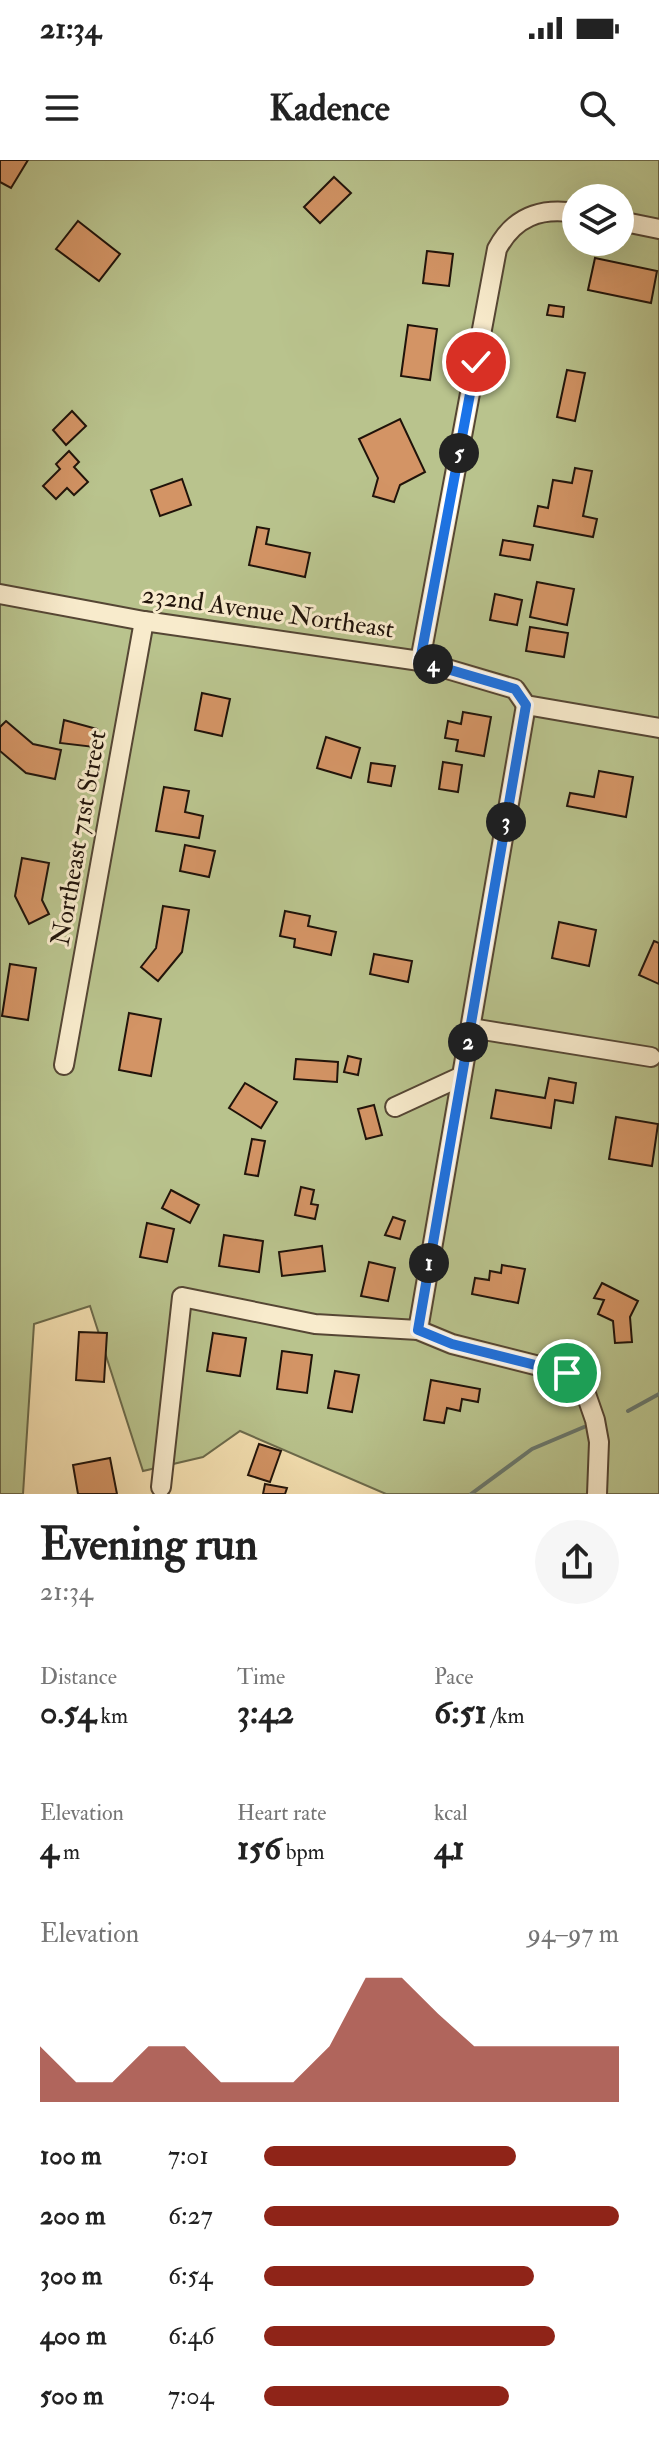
<!DOCTYPE html>
<html lang="en">
<head>
<meta charset="utf-8">
<style>
  body { margin:0; font-family:"IM FELL Double Pica",serif; background:#f6f6f6; color:#222; height:100vh; display:flex; flex-direction:column; font-size:30px; white-space:nowrap }
  * { box-sizing:border-box; margin:0 }
  p { font-size:26px; color:#767676 }
  .icon { flex:none; width:44px; height:44px; fill:none; stroke:currentColor; stroke-width:2; stroke-linecap:round; stroke-linejoin:round }
  .map { position:relative; height:1334px; overflow:hidden }
  .drawer { display:flex; flex-direction:column; background:#fff; flex:1 }
  .drawer>* { flex:none }
  .buttons { position:absolute; left:562px; top:24px; display:grid; gap:16px }
  .buttons a { display:grid; place-items:center; width:72px; height:72px; border-radius:50%; background:#fff; box-shadow:0 8px 32px #0002; font-size:40px }
  .pin { position:absolute; display:grid; place-items:center; width:68px; height:68px; color:#fff; margin:-34px; border:4px solid #fff; border-radius:50%; box-shadow:0 2px 8px #0007 }
  .km { position:absolute; width:40px; height:40px; margin:-20px; border-radius:50%; background:#222; color:#fff; font-size:22px; line-height:40px; text-align:center }
  .round { display:grid; place-items:center; flex:none; width:84px; height:84px; border-radius:42px; background:#f6f6f6 }
  .overview { display:flex; align-items:center; justify-content:space-between; height:136px; padding:0 40px }
  h1 { font-size:44px; font-weight:700; line-height:60px }
  .metrics { display:grid; grid-template-columns:repeat(3,1fr); gap:12px; height:136px; padding:8px 40px }
  .metrics div { display:grid; align-content:center }
  .metrics b { font-size:34px; font-weight:700 }
  .metrics small { font-size:22px; font-weight:400 }
  .metrics p { font-size:22px }
  .chart { height:224px; padding:16px 40px }
  .chart p { display:flex; justify-content:space-between }
  .chart svg { width:100%; height:144px; margin-top:8px; fill:#8f2418; opacity:.7 }
  ul { padding:0 40px; list-style:none; font-size:26px }
  li { display:grid; grid-template-columns:128px 96px 1fr; align-items:center; height:60px }
  li i { height:20px; border-radius:10px; background:#8f2418 }
  .status { display:flex; justify-content:space-between; align-items:center; height:56px; padding:0 40px; background:#fff; direction:ltr }
  .status svg { height:22px; fill:currentColor }
  header { display:flex; justify-content:space-between; align-items:center; height:104px; padding:0 40px; background:#fff; font-size:36px; font-weight:700 }
  .map>svg:first-child { display:block }
</style>
</head>
<body>
<div class="status"><b>21:34</b><svg viewBox="0 0 49 12"><path d="M0 12V9h3v3zM5 12V6h3v6zM10 12V3h3v9zM15 12V0h3v12zM26 1h20v11H26zM47 4h2v5h-2z"/></svg></div>
<header><svg class="icon" aria-label="menu" viewBox="0 0 24 24"><path d="M4 6h16M4 12h16M4 18h16"/></svg>Kadence<svg class="icon" aria-label="search" viewBox="0 0 24 24"><circle cx="10" cy="10" r="6"/><path d="M15 15l6 6"/></svg></header>
<div class="map">
<svg width="659" height="1334" viewBox="0 0 659 1334">
  <rect width="100%" height="100%" fill="#f4e0b1"/>
  <filter id="stains"><feTurbulence type="fractalNoise" baseFrequency=".0025" numOctaves="4"/><feColorMatrix values="0 0 0 0 .2 0 0 0 0 .09 0 0 0 0 .02 0 0 0 .5 -.17"/></filter>
  <radialGradient id="worn" r=".72"><stop offset=".6" stop-color="#630" stop-opacity="0"/><stop offset="1" stop-color="#630" stop-opacity=".3"/></radialGradient>
  <path fill="#b9c38d" stroke="#6c6b4c" stroke-width="2" fill-rule="evenodd" d="M 0,0 L 659,0 L 659,1334 L 386,1334 L 240,1271 L 203,1297 L 143,1311 L 90,1146 L 34,1164 L 23,1334 L 0,1334 ZM 576,38 L 620,38 L 620,82 L 576,82 Z"/>
  <g fill="none" stroke-linecap="round" stroke-linejoin="round">
    <g stroke="#6a796e" stroke-width="4">
      <path d="M 628,1251 L 659,1234"/>
      <path d="M 471,1334 L 532,1289 L 584,1267"/>
    </g>
  </g>
  <g fill="#d39465" stroke="#20130a" stroke-width="2">
    <path d="M 0,0 L 28,0 L 11,28 L 0,22 Z"/>
    <path d="M 334,17 L 351,33 L 320,63 L 304,47 Z"/>
    <path d="M 78,61 L 120,94 L 99,121 L 56,89 Z"/>
    <path d="M 427,91 L 453,94 L 449,126 L 423,123 Z"/>
    <path d="M 595,98 L 657,111 L 651,143 L 588,130 Z"/>
    <path d="M 549,145 L 564,147 L 563,157 L 547,155 Z"/>
    <path d="M 408,165 L 437,169 L 430,220 L 401,216 Z"/>
    <path d="M 567,210 L 585,213 L 575,261 L 557,257 Z"/>
    <path d="M 72,251 L 86,266 L 66,285 L 53,270 Z"/>
    <path d="M 400,259 L 425,312 L 400,325 L 394,342 L 373,336 L 378,318 L 359,279 Z"/>
    <path d="M 69,291 L 79,302 L 74,307 L 88,322 L 74,335 L 67,328 L 56,339 L 43,326 L 60,309 L 56,304 Z"/>
    <path d="M 575,308 L 592,311 L 583,356 L 597,359 L 593,377 L 534,366 L 538,346 L 548,348 L 553,320 L 572,323 Z"/>
    <path d="M 182,319 L 191,345 L 160,356 L 151,330 Z"/>
    <path d="M 257,367 L 269,369 L 266,384 L 310,393 L 305,417 L 249,405 Z"/>
    <path d="M 503,380 L 533,385 L 530,400 L 500,395 Z"/>
    <path d="M 537,422 L 574,429 L 567,465 L 530,457 Z"/>
    <path d="M 495,434 L 522,440 L 517,465 L 490,460 Z"/>
    <path d="M 530,467 L 568,473 L 564,497 L 526,491 Z"/>
    <path d="M 202,533 L 230,539 L 222,576 L 195,570 Z"/>
    <path d="M 463,552 L 491,557 L 484,596 L 456,591 L 458,580 L 445,578 L 448,561 L 461,564 Z"/>
    <path d="M 64,560 L 97,569 L 94,587 L 60,583 Z"/>
    <path d="M 6,561 L 33,584 L 61,590 L 55,619 L 26,613 L 0,591 L 0,567 Z"/>
    <path d="M 326,577 L 360,588 L 351,618 L 317,608 Z"/>
    <path d="M 443,602 L 462,605 L 458,632 L 439,629 Z"/>
    <path d="M 371,603 L 395,606 L 391,626 L 368,622 Z"/>
    <path d="M 599,611 L 633,617 L 626,657 L 567,646 L 570,633 L 594,637 Z"/>
    <path d="M 164,627 L 189,631 L 185,652 L 203,656 L 199,678 L 156,671 Z"/>
    <path d="M 185,685 L 215,691 L 209,717 L 180,711 Z"/>
    <path d="M 22,698 L 49,703 L 42,740 L 49,754 L 29,764 L 15,736 Z"/>
    <path d="M 163,746 L 189,750 L 182,792 L 158,821 L 141,807 L 156,788 Z"/>
    <path d="M 285,751 L 310,756 L 308,766 L 336,772 L 331,795 L 294,787 L 295,779 L 280,776 Z"/>
    <path d="M 559,762 L 596,770 L 589,806 L 552,798 Z"/>
    <path d="M 654,781 L 659,783 L 659,824 L 639,815 Z"/>
    <path d="M 374,794 L 412,801 L 408,822 L 370,814 Z"/>
    <path d="M 10,804 L 36,808 L 28,860 L 2,856 Z"/>
    <path d="M 129,853 L 161,859 L 151,916 L 119,910 Z"/>
    <path d="M 348,896 L 361,899 L 358,915 L 344,912 Z"/>
    <path d="M 296,899 L 338,902 L 337,922 L 294,919 Z"/>
    <path d="M 549,918 L 576,923 L 573,943 L 555,940 L 551,968 L 491,958 L 496,930 L 545,938 Z"/>
    <path d="M 245,923 L 277,942 L 261,968 L 229,948 Z"/>
    <path d="M 374,945 L 382,975 L 366,979 L 358,949 Z"/>
    <path d="M 616,957 L 658,964 L 652,1006 L 609,999 Z"/>
    <path d="M 252,979 L 265,981 L 258,1016 L 245,1014 Z"/>
    <path d="M 301,1027 L 314,1030 L 311,1044 L 318,1045 L 315,1059 L 295,1055 Z"/>
    <path d="M 171,1030 L 199,1045 L 190,1063 L 162,1048 Z"/>
    <path d="M 393,1057 L 405,1061 L 400,1079 L 385,1075 Z"/>
    <path d="M 147,1063 L 174,1069 L 167,1102 L 140,1097 Z"/>
    <path d="M 224,1075 L 263,1081 L 259,1112 L 219,1106 Z"/>
    <path d="M 322,1086 L 325,1111 L 282,1116 L 279,1092 Z"/>
    <path d="M 369,1102 L 395,1108 L 388,1141 L 361,1136 Z"/>
    <path d="M 502,1105 L 525,1109 L 518,1143 L 472,1134 L 475,1118 L 489,1120 L 490,1111 L 501,1113 Z"/>
    <path d="M 602,1123 L 638,1141 L 630,1157 L 632,1182 L 615,1183 L 613,1161 L 598,1154 L 604,1140 L 594,1138 Z"/>
    <path d="M 79,1172 L 107,1173 L 104,1222 L 76,1220 Z"/>
    <path d="M 213,1173 L 246,1178 L 240,1216 L 207,1211 Z"/>
    <path d="M 282,1191 L 312,1195 L 307,1233 L 277,1229 Z"/>
    <path d="M 335,1211 L 359,1215 L 352,1252 L 328,1248 Z"/>
    <path d="M 431,1220 L 480,1229 L 478,1242 L 462,1239 L 460,1251 L 447,1248 L 444,1263 L 424,1260 Z"/>
    <path d="M 259,1284 L 281,1291 L 270,1322 L 248,1315 Z"/>
    <path d="M 110,1298 L 117,1334 L 78,1334 L 73,1305 Z"/>
    <path d="M 265,1324 L 287,1328 L 285,1334 L 263,1334 Z"/>
  </g>
  <g fill="none" stroke-linecap="round" stroke-linejoin="round">
    <g stroke="#554634" stroke-width="22">
      <g id="street">
        <path d="M 620,61 L 659,69"/>
        <path d="M 0,434 L 144,461 L 420,501 L 515,529 L 526,545 L 659,568"/>
        <path d="M 420,501 L 497,89 C 514,57 540,47 576,53"/>
        <path d="M 471,868 L 651,897"/>
        <path d="M 64,905 L 144,461"/>
        <path d="M 395,947 L 460,917"/>
        <path d="M 418,1170 L 526,545"/>
        <path d="M 161,1327 L 182,1137 L 315,1164 L 418,1170 L 452,1184 L 567,1213 L 586,1234 L 595,1260 L 599,1282 L 597,1334"/>
      </g>
    </g>
    <use href="#street" stroke="#f8ebcc" stroke-width="18"/>
  </g>
  <g fill="none" stroke-linecap="round" stroke-linejoin="round">
    <g stroke="#fff" stroke-width="16">
      <path id="route" d="M 476,202 L 420,501 L 515,529 L 526,545 L 418,1170 L 452,1184 L 567,1213"/>
    </g>
    <use href="#route" stroke="#1a73e8" stroke-width="10"/>
  </g>
  <g text-anchor="middle" dominant-baseline="central" stroke-width="6" stroke-linejoin="round" paint-order="stroke">
    <g font-size="26" fill="#20130a" stroke="#f8ebcc">
      <text transform="translate(268 452) rotate(8)">232nd Avenue Northeast</text>
      <text transform="translate(79 678) rotate(-80)">Northeast 71st Street</text>
    </g>
  </g>
  <rect width="100%" height="100%" filter="url(#stains)"/>
  <rect width="100%" height="100%" fill="url(#worn)"/>
</svg>
<div class="buttons">
<a><svg class="icon" aria-label="layers" viewBox="0 0 24 24"><path d="M12 4l9 5-9 5-9-5zM3 14l9 5 9-5"/></svg></a>
</div>
<div class="pin" style="left:567px;top:1213px;background:#1e9e55"><svg class="icon" aria-label="arrive" viewBox="0 0 24 24"><path d="M6 21V4h12l-3 4 3 4H6"/></svg></div>
<div class="pin" style="left:476px;top:202px;background:#d93025"><svg class="icon" aria-label="check" viewBox="0 0 24 24"><path d="M5 12l5 5 9-10"/></svg></div>
<b class="km" style="left:429px;top:1103px">1</b>
<b class="km" style="left:468px;top:882px">2</b>
<b class="km" style="left:506px;top:662px">3</b>
<b class="km" style="left:433px;top:504px">4</b>
<b class="km" style="left:459px;top:293px">5</b>
</div>
<section class="drawer">
<div class="overview"><div><h1>Evening run</h1><p>21:34</p></div><a class="round"><svg class="icon" aria-label="share" viewBox="0 0 24 24"><path d="M12 15V3M7 8l5-5 5 5M5 13v7h14v-7"/></svg></a></div>
<div class="metrics">
<div><p>Distance</p><b>0.54<small> km</small></b></div>
<div><p>Time</p><b>3:42</b></div>
<div><p>Pace</p><b>6:51<small> /km</small></b></div>
</div>
<div class="metrics">
<div><p>Elevation</p><b>4<small> m</small></b></div>
<div><p>Heart rate</p><b>156<small> bpm</small></b></div>
<div><p>kcal</p><b>41</b></div>
</div>
<div class="chart"><p><span>Elevation</span>94–97 m</p>
<svg viewBox="0 0 160 44" preserveAspectRatio="none"><path d="M0 44V27L10 38L20 38L30 27L40 27L50 38L60 38L70 38L80 27L90 6L100 6L110 17L120 27L130 27L140 27L150 27L160 27V44z"/></svg>
</div>
<ul>
<li><b>100 m</b>7:01<i style="width:71%"></i></li>
<li><b>200 m</b>6:27<i style="width:100%"></i></li>
<li><b>300 m</b>6:54<i style="width:76%"></i></li>
<li><b>400 m</b>6:46<i style="width:82%"></i></li>
<li><b>500 m</b>7:04<i style="width:69%"></i></li>
</ul>
</section>
</body>
</html>
